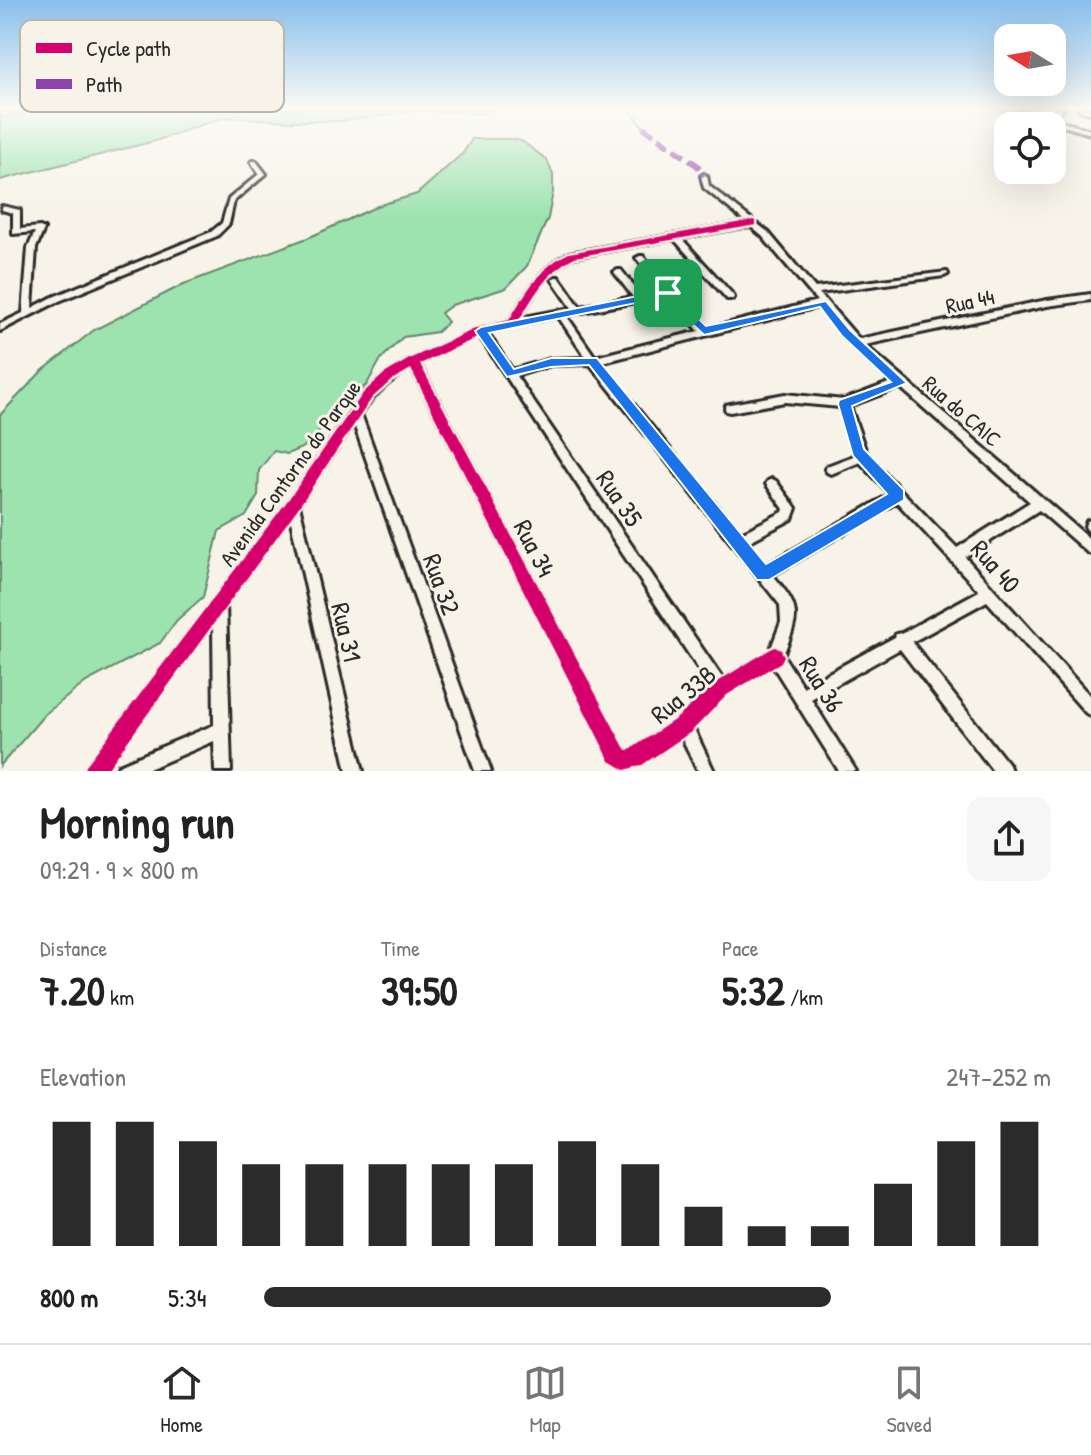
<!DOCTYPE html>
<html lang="en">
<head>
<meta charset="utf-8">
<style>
  body { margin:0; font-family:"Patrick Hand",sans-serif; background:#f6f6f6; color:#222; height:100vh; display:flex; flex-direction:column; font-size:30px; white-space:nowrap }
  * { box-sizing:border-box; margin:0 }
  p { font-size:26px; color:#767676 }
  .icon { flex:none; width:44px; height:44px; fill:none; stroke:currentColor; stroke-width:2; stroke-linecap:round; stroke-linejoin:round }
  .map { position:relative; height:771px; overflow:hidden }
  .details { display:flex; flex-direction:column; background:#fff; flex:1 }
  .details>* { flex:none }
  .needle { width:52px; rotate:281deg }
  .controls { position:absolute; left:994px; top:24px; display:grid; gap:16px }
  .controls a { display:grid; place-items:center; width:72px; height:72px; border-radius:16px; background:#fff; box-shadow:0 8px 32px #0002; font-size:40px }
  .pin { position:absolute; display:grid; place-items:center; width:68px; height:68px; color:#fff; margin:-34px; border-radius:16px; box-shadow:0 4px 12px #0006 }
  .round { display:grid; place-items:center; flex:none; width:84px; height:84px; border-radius:16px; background:#f6f6f6 }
  .headline { display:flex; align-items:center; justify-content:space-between; height:136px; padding:0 40px }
  h1 { font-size:44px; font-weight:700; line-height:60px }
  .stats { display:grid; grid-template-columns:repeat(3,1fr); gap:12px; height:136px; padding:8px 40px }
  .stats div { display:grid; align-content:center }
  .stats b { font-size:40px; font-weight:700 }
  .stats small { font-size:22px; font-weight:400 }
  .stats p { font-size:22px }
  .chart { height:224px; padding:16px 40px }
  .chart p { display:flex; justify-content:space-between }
  .chart svg { width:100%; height:144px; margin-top:8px; stroke:#2b2b2b; stroke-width:6 }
  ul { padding:0 40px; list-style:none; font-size:26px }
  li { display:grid; grid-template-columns:128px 96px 1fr; align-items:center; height:60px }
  li i { height:20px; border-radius:10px; background:#2b2b2b }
  .menu { display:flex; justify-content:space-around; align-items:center; height:112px; border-top:2px solid #e0e0e0; background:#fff; font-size:22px; color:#767676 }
  .menu a { display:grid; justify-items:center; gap:4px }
  .menu .on { color:#2b2b2b }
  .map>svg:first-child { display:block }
</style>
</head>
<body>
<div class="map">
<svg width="1091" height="771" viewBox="0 0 1091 771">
  <rect width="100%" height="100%" fill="#f7f3e8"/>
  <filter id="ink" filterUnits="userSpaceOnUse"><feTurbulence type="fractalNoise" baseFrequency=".0125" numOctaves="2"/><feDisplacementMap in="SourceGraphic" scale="16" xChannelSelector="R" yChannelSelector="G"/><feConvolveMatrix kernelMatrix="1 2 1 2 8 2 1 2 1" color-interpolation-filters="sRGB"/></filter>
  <g filter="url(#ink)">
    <g fill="#9de3af" stroke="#64876d" stroke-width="2">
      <path d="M 0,109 L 493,109 L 482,113 L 417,111 L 339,121 L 289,121 L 224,117 L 155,141 L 0,180 Z"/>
      <path d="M 472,139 L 514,139 L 523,142 L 547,160 L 553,175 L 553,192 L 548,218 L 527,266 L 506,288 L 452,305 L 441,313 L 448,322 L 437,332 L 403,337 L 381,359 L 367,384 L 304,447 L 287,454 L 274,451 L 259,470 L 258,496 L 246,516 L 219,531 L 203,597 L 177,620 L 160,643 L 86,682 L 45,714 L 0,766 L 0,415 L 41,372 L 94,330 L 184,284 L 310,237 L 380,205 L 417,194 L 463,153 Z"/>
    </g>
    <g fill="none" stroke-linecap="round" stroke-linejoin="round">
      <g stroke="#6c8ca4" stroke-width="2">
        <path d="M 630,109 L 643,127"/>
        <path d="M 0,117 L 48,109"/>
      </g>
      <g stroke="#2b2b2b" stroke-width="6">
        <g id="minor">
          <path d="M 1004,109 L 1012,109 L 1046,118 L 1057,109 L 1063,109 L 1051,119 L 1091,130 L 1091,134 Z"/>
          <path d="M 1079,109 L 1091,109 L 1091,113 L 1080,110 Z"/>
          <path d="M 252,161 L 256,161 L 266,174 L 234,201 L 229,224 L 217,236 L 59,301 L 0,331 L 0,324 L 23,313 L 28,248 L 35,232 L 13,234 L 13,213 L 2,210 L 2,206 L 20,210 L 20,229 L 40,227 L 44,229 L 36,248 L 32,308 L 53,297 L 211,232 L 222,223 L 229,199 L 259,174 L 251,162 Z"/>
          <path d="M 704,174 L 707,176 L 709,186 L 768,232 L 815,288 L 947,272 L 948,274 L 944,276 L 819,293 L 859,339 L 1047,300 L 1091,294 L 1091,300 L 1047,306 L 865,345 L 1091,540 L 1091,554 L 1087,552 L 1039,510 L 965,557 L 1091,697 L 1091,716 L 1086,713 L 987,601 L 912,642 L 1009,765 L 1011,771 L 993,771 L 900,649 L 811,699 L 856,771 L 839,771 L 773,666 L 726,694 L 693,727 L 714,771 L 698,771 L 681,736 C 668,745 638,771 623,767 C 619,766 614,762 611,760 L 411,368 C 390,380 374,394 361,414 L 491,771 L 475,771 L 354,424 L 299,505 L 363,771 L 347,771 L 290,517 L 226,605 L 231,771 L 215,771 L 214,741 L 144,771 L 117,771 L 119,765 L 214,725 L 213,623 L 104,771 L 86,771 L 88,765 L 289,500 L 364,392 L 385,375 L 410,360 L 478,329 L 510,320 C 526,294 540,267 569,253 L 746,222 L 704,188 L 701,176 ZM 750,226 L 762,236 L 817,301 L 707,329 L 643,256 L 640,256 L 636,258 L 664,291 L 641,295 L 621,270 L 618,270 L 614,272 L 633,297 L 580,307 L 559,277 L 556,277 L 552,279 L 572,308 L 520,318 C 535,293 547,270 574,257 L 674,239 L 727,299 L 733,299 L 734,297 L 733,295 L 681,238 ZM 668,296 L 699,331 L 595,357 L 566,315 ZM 821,306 L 854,345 L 894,381 L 844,400 L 785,394 L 730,404 L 726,405 L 725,408 L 726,411 L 730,412 L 785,402 L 840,407 L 856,455 L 827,466 L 825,469 L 827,472 L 831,474 L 860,462 L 890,494 L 765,566 L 746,543 L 792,519 L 796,508 L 776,481 L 772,479 L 768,481 L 766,484 L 784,509 L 783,512 L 739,534 L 600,363 ZM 558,316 L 586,358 L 551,359 L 512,370 L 487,332 L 514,325 ZM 479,335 L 711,688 L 679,720 L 632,751 L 627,752 L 623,748 L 419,363 ZM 590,364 L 780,605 L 781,622 L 770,651 L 723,679 L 516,376 L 551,365 ZM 900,387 L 1030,502 L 957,548 L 867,455 L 850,406 ZM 897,502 L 979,591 L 902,633 L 896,634 L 895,637 L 803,687 L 783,655 C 800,614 801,610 773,575 Z"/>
          <path d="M 1091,520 L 1091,531 L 1087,530 L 1085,526 L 1087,521 Z"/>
        </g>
      </g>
      <use href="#minor" fill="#f7f3e8" fill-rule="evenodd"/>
      <path stroke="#8e44ad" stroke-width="6" stroke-dasharray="13 6" stroke-linecap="butt" d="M 643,127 L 698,166 L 704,176"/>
      <g stroke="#f7f3e8" stroke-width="5">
        <path id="cycleway" d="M 753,220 L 756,221 L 756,225 L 575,257 C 546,271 533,298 517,324 L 485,334 L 420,364 L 624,747 L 627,750 L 631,749 L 677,718 L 715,683 L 769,650 L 775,647 L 781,650 L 784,656 L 781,662 L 727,695 L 691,732 L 642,765 L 625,770 L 610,761 L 411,369 L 392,380 L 372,398 L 298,508 L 106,771 L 84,771 L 87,764 L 288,500 L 364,392 L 384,374 L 409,359 L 477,328 L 509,320 C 526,293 539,267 569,253 Z"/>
      </g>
      <use href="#cycleway" fill="#d6006c" fill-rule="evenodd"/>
    </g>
  </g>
  <linearGradient id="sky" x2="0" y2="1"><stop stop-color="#88beed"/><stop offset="0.5" stop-color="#fbfaf5"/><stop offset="1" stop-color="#fbfaf5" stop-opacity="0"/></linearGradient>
  <rect width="1091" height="217" fill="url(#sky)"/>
  <path fill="#1a73e8" stroke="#fff" stroke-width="2" fill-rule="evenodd" d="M 668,290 L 706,326 L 826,301 L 850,330 L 907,383 L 852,406 L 864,449 L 904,490 L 904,500 L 769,580 L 757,580 L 589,365 L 551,367 L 507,377 L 475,331 L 481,327 ZM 665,297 L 704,335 L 820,307 L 842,336 L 891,382 L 839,400 L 838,404 L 853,456 L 887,494 L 766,564 L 597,358 L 551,358 L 514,369 L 489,333 Z"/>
  <g text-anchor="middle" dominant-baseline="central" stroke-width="6" stroke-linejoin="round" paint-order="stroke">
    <g font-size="22" fill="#2b2b2b" stroke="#f7f3e8">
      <text transform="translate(970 301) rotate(-12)">Rua 44</text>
      <text transform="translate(962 411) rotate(41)">Rua do CAIC</text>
      <text transform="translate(290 473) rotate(-54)">Avenida Contorno do Parque</text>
    </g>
    <g font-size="26" fill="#2b2b2b" stroke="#f7f3e8">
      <text transform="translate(620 498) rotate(56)">Rua 35</text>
      <text transform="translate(535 548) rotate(63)">Rua 34</text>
      <text transform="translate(996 566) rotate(49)">Rua 40</text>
      <text transform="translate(442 584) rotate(70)">Rua 32</text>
      <text transform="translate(347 632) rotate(77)">Rua 31</text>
      <text transform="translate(822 684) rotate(58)">Rua 36</text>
      <text transform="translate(683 694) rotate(-39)">Rua 33B</text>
    </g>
  </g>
  <rect x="20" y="20" width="264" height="92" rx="12" fill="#f7f3e8" stroke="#bab7af" stroke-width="2"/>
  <rect x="36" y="43" width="36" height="10" fill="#d6006c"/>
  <rect x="36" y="79" width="36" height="10" fill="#8e44ad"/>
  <g font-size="22" fill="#2b2b2b">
    <text x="86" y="56">Cycle path</text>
    <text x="86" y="92">Path</text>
  </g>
</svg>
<div class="controls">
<a><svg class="needle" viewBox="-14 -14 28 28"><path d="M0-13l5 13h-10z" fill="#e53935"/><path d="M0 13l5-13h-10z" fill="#767676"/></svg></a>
<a><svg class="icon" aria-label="locate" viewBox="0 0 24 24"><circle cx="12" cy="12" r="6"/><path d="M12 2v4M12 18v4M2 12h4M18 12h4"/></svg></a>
</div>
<div class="pin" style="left:668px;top:293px;background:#1e9e55"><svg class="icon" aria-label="arrive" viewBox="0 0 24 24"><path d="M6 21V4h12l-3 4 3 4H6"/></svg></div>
</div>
<section class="details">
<div class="headline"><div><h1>Morning run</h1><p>09:29 · 9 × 800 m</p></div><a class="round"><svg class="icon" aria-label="share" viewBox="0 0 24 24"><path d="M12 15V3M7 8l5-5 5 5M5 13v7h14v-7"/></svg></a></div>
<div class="stats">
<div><p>Distance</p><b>7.20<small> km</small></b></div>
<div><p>Time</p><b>39:50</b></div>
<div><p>Pace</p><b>5:32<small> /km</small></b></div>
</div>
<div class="chart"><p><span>Elevation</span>247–252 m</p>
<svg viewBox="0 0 160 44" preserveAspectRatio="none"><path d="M5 44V6M15 44V6M25 44V12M35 44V19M45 44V19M55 44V19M65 44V19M75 44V19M85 44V12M95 44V19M105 44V32M115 44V38M125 44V38M135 44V25M145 44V12M155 44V6"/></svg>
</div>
<ul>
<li><b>800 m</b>5:34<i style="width:72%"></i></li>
</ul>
</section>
<nav class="menu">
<a class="on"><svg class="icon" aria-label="home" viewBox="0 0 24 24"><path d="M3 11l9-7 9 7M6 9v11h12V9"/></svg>Home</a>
<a><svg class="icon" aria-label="map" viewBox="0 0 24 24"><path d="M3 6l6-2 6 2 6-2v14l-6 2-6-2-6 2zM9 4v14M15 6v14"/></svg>Map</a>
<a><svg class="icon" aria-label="saved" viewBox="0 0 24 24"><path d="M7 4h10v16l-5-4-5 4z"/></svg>Saved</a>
</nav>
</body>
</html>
